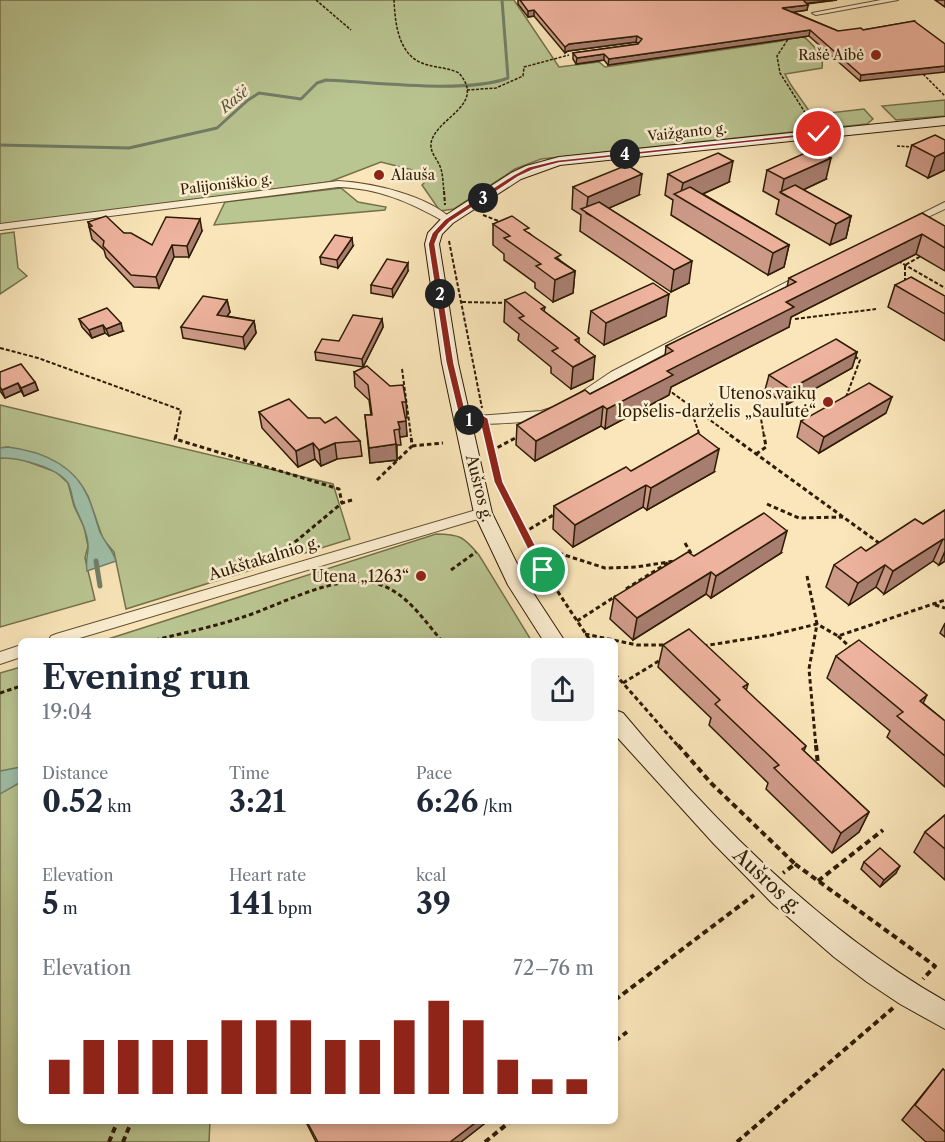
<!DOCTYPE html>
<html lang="en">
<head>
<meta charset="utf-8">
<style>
  body { margin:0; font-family:"Libre Caslon Text",serif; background:#f2f2f3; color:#1f2937; height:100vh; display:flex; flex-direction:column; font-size:22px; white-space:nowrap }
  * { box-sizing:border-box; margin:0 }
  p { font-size:20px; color:#747a83 }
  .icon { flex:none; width:33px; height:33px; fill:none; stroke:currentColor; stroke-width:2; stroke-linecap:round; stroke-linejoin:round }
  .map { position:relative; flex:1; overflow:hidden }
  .side { position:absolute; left:18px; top:638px; width:600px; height:486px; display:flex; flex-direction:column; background:#fff; border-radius:9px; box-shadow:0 3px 9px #0003 }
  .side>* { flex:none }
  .pin { position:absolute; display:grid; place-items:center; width:51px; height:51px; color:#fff; margin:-26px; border:3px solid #fff; border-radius:50%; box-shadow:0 2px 6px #0007 }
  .km { position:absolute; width:30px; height:30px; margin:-15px; border-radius:50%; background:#222; color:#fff; font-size:16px; line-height:30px; text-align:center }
  .round { display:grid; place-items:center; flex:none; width:63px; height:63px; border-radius:9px; background:#f2f2f3 }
  .summary { display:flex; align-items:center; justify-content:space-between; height:102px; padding:0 24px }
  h1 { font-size:33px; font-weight:700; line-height:45px }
  .metrics { display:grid; grid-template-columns:repeat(3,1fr); gap:9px; height:102px; padding:6px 24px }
  .metrics div { display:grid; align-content:center }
  .metrics b { font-size:30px; font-weight:700 }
  .metrics small { font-size:16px; font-weight:400 }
  .metrics p { font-size:16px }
  .chart { height:168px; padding:12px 24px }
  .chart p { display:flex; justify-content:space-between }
  .chart svg { width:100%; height:108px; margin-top:6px; stroke:#8f2418; stroke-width:6 }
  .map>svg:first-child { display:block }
</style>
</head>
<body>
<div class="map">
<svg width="945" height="1142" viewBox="0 0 945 1142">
  <rect width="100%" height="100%" fill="#fae6ba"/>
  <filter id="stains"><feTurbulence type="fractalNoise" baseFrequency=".00333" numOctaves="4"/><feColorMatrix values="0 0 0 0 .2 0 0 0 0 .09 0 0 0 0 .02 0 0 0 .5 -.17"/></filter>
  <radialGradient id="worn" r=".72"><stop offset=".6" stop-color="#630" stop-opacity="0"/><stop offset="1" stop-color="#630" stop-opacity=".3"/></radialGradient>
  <g fill="#bac692" stroke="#74714b" stroke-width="1.5">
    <path d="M 0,0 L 514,0 L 559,67 L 599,62 L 605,67 L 782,41 L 780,38 L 799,32 C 809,42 825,53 822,68 L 785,74 L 791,85 L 812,115 L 864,109 L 873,119 L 867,124 L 541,159 L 515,169 L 454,209 L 440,211 L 422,185 L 432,175 L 381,162 L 329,182 L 0,225 Z"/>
    <path d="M 945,100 L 945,116 L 896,120 L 882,106 Z"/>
    <path d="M 341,188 L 358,202 L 386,207 L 385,210 L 214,225 L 225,202 Z"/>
    <path d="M 14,232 L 18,268 L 27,276 L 0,294 L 0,234 Z"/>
    <path d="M 0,405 L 333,484 L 350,539 L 126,609 L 114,552 L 103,539 L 88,496 L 79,482 L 8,447 L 0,448 Z"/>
    <path d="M 15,457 L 56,472 L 68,483 L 74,506 L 84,527 L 88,546 L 85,558 L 95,600 L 0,627 L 0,458 Z"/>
    <path d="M 436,534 C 460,534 464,537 479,555 L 531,640 L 105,640 Z"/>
    <path d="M 21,667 L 21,1120 L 210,1121 L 209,1142 L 0,1142 L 0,673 Z"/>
  </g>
  <g fill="#9fc0aa" stroke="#727e68" stroke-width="1.5">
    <path d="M 8,447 C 40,451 74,464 88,497 C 93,508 96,521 100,532 C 105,543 113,550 116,561 L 87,571 C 85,559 89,553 88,544 C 87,531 81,520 76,509 C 72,501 72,490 68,483 C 57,467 17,457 0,458 L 0,448 Z"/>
    <path d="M 21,767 L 21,782 L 0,794 L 0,771 Z"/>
  </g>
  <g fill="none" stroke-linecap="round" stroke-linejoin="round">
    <path stroke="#727e68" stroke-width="3" d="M 0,145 L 129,148 L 217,128 L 248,100 L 259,93 L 301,99 L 317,83 L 326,80 C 373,82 466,94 508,78 L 502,0"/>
    <path stroke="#727e68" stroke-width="5" d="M 96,561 L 100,586"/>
    <g stroke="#614e32" stroke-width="2">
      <g id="street">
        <path d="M 881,0 L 898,0 L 816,15 L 812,13 Z"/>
        <path d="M 338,181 C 373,183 427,195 453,220 L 445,222 C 410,202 378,188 338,187 L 0,230 L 0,224 Z"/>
        <path d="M 945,202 L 945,209 L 913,224 L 905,222 Z"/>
        <path d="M 802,274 L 806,275 L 806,279 L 619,378 L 578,404 L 570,404 L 568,401 L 611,372 Z"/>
        <path d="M 554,407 L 558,408 L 560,411 C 546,425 486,423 464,425 L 458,421 L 464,417 L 541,411 Z"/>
        <path d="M 483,508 L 488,510 L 489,513 L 488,516 L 73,640 L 49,640 L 51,636 L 56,634 Z"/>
        <path d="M 21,645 L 21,657 L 0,664 L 0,652 Z"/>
      </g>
    </g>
    <g stroke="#2e1c04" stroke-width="2">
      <g id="secondary">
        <path d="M 945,117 L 945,125 L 560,165 L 521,179 L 453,223 L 442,234 L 439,244 L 458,363 L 492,513 L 526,582 L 564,640 L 543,640 L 508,585 L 474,513 L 442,363 L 425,244 L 428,233 L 443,217 L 511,173 L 526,166 L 559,157 Z"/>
        <path d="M 615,710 L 623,713 C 714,822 821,930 945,1001 L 945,1029 L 900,1004 L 867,982 L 834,957 L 772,903 L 714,844 L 617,737 Z"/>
      </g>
    </g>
    <g stroke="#2e1c04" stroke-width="1.5" stroke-dasharray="3 1.5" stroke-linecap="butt">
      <path d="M 316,0 L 351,30"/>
      <path d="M 394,0 C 395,22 398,54 422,63 C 434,68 447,67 459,73 C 487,106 436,117 431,143 C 430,154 438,159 441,169 C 443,176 443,184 444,192"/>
      <path d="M 790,36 L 777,56 L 780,73 L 811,122"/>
      <path d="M 923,74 L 945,96"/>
      <path d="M 467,90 L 496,88 L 523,76 L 524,67 L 569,55"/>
      <path d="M 825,146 L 830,156"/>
      <path d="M 897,146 L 913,147"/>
    </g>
    <g stroke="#2e1c04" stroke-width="2" stroke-dasharray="4 2" stroke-linecap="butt">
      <path d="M 444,191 L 445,205"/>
      <path d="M 483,215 L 501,222"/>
      <path d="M 449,241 L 482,408"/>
      <path d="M 898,261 L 945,288"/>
      <path d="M 905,282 L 905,265 L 923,255"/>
      <path d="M 462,302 L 509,303"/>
      <path d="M 795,319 L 876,309"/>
      <path d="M 0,348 L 38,358 L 181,410 L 176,436"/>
      <path d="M 402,369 L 411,436"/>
      <path d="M 667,389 L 732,436"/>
      <path d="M 756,390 L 764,436"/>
      <path d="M 846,397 L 860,360 L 854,356"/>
      <path d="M 690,407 L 700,436"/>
      <path d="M 487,432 L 488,436"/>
    </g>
    <g stroke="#2e1c04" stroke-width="3" stroke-dasharray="4.5 3" stroke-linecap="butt">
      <path d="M 176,435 L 175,439 L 339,489 L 342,503"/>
      <path d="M 488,435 C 491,451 494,469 500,484 C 523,540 556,590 590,640"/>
      <path d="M 699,435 L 700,437"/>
      <path d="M 730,435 L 879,543"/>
      <path d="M 412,446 L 443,443"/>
      <path d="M 491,451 L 519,436"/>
      <path d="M 756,454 L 766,447 L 764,435"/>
      <path d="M 377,480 L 412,446 L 411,435"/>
      <path d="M 767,504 L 799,518 L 843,517"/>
      <path d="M 523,533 L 555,514"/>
      <path d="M 685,543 L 692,555 L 690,556"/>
      <path d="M 530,544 L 605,568 L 636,567 L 675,561"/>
      <path d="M 289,547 L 342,503 L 352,500"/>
      <path d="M 451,570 L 476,552"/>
      <path d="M 807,576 L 817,624 L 809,669 L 816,747"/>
      <path d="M 626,589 L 669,562"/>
      <path d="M 935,605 L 945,608"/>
      <path d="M 577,621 L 616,596"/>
      <path d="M 585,634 L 637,645 L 667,645"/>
      <path d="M 838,636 L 851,648"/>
      <path d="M 155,640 C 183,633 212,627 240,618 C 280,606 339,570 381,585 C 407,594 424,620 441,640"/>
      <path d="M 703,646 L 772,635 L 817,624 L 838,636 L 945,600"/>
      <path d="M 615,674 L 679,747"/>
      <path d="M 623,683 L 662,659"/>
      <path d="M 0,693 L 21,686"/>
    </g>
    <g stroke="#2e1c04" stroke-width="4" stroke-dasharray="6 4" stroke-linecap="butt">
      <path d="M 678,745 L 711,783 L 795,864 L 783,873"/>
      <path d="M 816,745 L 818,765"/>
      <path d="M 795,864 L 935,966 L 923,979"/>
      <path d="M 818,881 L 883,830"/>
      <path d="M 615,1000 L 754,895"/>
      <path d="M 615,1041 L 627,1032"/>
      <path d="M 109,1142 L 118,1120"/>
      <path d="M 123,1142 L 132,1120"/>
      <path d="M 485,1142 L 512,1120"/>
      <path d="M 737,1142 L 893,1008"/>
    </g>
    <use href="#street" fill="#fcefd2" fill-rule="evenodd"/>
    <use href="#secondary" fill="#fcefd2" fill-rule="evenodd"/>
  </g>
  <g fill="#cd9a88" stroke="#2e1c04" stroke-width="1.5">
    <path d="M 518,0 L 837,0 L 807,4 L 808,5 L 807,10 L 793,12 L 838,31 L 863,30 L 914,21 L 860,81 L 809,36 L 608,65 L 604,60 L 576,64 L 573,59 L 573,53 L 638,44 L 639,43 L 636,42 L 568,51 L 565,53 L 534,16 L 528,17 L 518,4 Z"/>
    <path d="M 935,0 L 945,0 L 945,7 Z"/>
    <path d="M 945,140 L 945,170 L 928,178 L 906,166 L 912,145 Z"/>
    <path d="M 767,170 L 826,179 L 803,190 L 851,216 L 846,238 L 830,245 L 776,214 L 779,200 L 763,191 Z"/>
    <path d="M 668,174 L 729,182 L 703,194 L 789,245 L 784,267 L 768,275 L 671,215 L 673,200 L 665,195 Z"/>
    <path d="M 573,187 L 639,195 L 609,208 L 689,283 L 671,292 L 580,231 L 581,215 L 572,209 Z"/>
    <path d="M 88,222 L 124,233 L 152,245 L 202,231 L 189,257 L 174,257 L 159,288 L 134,287 L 106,257 L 104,250 L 92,239 Z"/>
    <path d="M 493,224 L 529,233 L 561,261 L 575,271 L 573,293 L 553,302 L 535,288 L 535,283 L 504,260 L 504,254 L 493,245 Z"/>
    <path d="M 945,226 L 945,271 L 916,254 L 791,317 L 789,327 L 671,387 L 669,395 L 605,429 L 601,426 L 535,461 L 516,445 L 517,425 L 590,394 L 665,356 L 666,346 L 787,287 L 789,278 Z"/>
    <path d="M 353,246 L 338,268 L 321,264 L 320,257 Z"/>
    <path d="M 408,271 L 393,297 L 371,293 L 371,285 Z"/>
    <path d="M 895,285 L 945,296 L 945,341 L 888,307 Z"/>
    <path d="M 227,300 L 230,312 L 227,316 L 254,321 L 256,333 L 245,349 L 183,338 L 181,327 Z"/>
    <path d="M 505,300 L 545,307 L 544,311 L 579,338 L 579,344 L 593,379 L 571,389 L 551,373 L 551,367 L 518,340 L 519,334 L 504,322 Z"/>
    <path d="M 591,311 L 666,316 L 604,345 L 588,333 Z"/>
    <path d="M 79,319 L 123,331 L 109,336 L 105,333 L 92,338 L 82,327 Z"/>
    <path d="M 382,319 L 383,327 L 363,367 L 316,360 L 315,352 L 339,341 Z"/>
    <path d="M 857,352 L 852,368 L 786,405 L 765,390 L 769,375 Z"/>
    <path d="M 0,372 L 35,382 L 38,390 L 24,396 L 21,391 L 5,398 L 0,391 Z"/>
    <path d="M 354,372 L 406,402 L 407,418 L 405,418 L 407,436 L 400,437 L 401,445 L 397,445 L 397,460 L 370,463 L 365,415 L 371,415 L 369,400 L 355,387 Z"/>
    <path d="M 259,412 L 308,418 L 325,423 L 360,441 L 362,456 L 337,459 L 321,466 L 315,459 L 298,467 L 262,428 Z"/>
    <path d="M 886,413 L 819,453 L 797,437 L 801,421 Z"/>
    <path d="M 631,471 L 714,472 L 647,510 L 643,507 L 573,547 L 553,529 L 554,506 Z"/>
    <path d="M 945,510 L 945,561 L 939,565 L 933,561 L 884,594 L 876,587 L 849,605 L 826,587 L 834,565 L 866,551 L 923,524 Z"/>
    <path d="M 781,553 L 711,598 L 706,594 L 633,640 L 610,619 L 614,597 L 694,556 Z"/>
    <path d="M 945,623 L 945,637 L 940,633 Z"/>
    <path d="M 663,645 L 748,684 L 746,691 L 806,746 L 804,751 L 869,812 L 859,832 L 832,853 L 766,789 L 768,783 L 709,725 L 711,718 L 658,667 Z"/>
    <path d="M 836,656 L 923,703 L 945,721 L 945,787 L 887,737 L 890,731 L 827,678 Z"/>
    <path d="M 945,815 L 945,880 L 914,852 L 925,832 Z"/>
    <path d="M 864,862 L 896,873 L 880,887 L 861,869 Z"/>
    <path d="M 943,1069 L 945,1071 L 945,1142 L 926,1142 L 902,1120 Z"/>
    <path d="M 305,1120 L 489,1120 L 461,1142 L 316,1142 Z"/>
  </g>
  <g fill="#a77d6f" stroke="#2e1c04" stroke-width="1.5">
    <path d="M 801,0 L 837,0 L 800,4 Z"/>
    <path d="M 808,5 L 807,10 L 781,14 L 782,8 Z"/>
    <path d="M 534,10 L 534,16 L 528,17 L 528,11 Z"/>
    <path d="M 810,30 L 809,36 L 608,65 L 609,59 Z"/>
    <path d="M 637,36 L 636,42 L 568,51 L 565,53 L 565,47 L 569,44 Z"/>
    <path d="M 604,54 L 604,60 L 576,64 L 577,58 Z"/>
    <path d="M 945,66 L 945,72 L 860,81 L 861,75 Z"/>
    <path d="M 945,152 L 945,170 L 928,178 L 935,157 Z"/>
    <path d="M 831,158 L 826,179 L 788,197 L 781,193 L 784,179 Z"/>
    <path d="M 733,161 L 729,182 L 687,201 L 680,197 L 683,183 Z"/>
    <path d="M 642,174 L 639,195 L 591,216 L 586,213 L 588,197 Z"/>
    <path d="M 851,216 L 846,238 L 830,245 L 836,224 Z"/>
    <path d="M 200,219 L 202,231 L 189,257 L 187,246 Z"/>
    <path d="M 922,234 L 916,254 L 791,317 L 789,327 L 671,387 L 669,395 L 605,429 L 607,409 L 667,371 L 786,302 Z"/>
    <path d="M 352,238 L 353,246 L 338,268 L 337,260 Z"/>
    <path d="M 172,245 L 174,257 L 159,288 L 156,277 Z"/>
    <path d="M 789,245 L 784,267 L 768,275 L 773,253 Z"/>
    <path d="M 692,261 L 689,283 L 671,292 L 674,270 Z"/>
    <path d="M 408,263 L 408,271 L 393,297 L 392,289 Z"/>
    <path d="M 575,271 L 573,293 L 553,302 L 555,280 Z"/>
    <path d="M 669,294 L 666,316 L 604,345 L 606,323 Z"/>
    <path d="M 227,300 L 230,312 L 220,326 L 217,315 Z"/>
    <path d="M 382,319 L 383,327 L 363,367 L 362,359 Z"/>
    <path d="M 254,321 L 256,333 L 245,349 L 243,337 Z"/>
    <path d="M 121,323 L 123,331 L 109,336 L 106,329 Z"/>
    <path d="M 103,325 L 105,333 L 92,338 L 89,330 Z"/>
    <path d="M 857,352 L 852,368 L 786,405 L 790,389 Z"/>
    <path d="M 595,356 L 593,379 L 571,389 L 573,367 Z"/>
    <path d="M 35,382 L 38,390 L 24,396 L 21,388 Z"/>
    <path d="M 18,383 L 21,391 L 5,398 L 2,390 Z"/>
    <path d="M 892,397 L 886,413 L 819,453 L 824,437 Z"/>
    <path d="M 603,406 L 601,426 L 535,461 L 536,441 Z"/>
    <path d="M 406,421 L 407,436 L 400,437 L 398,422 Z"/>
    <path d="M 313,443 L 315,459 L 298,467 L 296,451 Z"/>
    <path d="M 335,443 L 337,459 L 321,466 L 319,450 Z"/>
    <path d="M 396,444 L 397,460 L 370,463 L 369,448 Z"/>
    <path d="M 719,449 L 714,472 L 647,510 L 651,488 Z"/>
    <path d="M 646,485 L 643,507 L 573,547 L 575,525 Z"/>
    <path d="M 787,531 L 781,553 L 711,598 L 716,576 Z"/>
    <path d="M 943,539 L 933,561 L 884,594 L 893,571 Z"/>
    <path d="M 945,551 L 945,561 L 939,565 Z"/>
    <path d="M 885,565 L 876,587 L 849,605 L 858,583 Z"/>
    <path d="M 711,572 L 706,594 L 633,640 L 637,618 Z"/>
    <path d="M 927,695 L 917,716 L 920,701 Z"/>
    <path d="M 869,812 L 859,832 L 832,853 L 841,833 Z"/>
    <path d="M 900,866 L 896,873 L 880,887 L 884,880 Z"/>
    <path d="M 479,1120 L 489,1120 L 461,1142 L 450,1142 Z"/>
  </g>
  <g fill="#eeb39e" stroke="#2e1c04" stroke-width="1.5">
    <path d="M 520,0 L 803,0 L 808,5 L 782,8 L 838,31 L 861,28 L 863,30 L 914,21 L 945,44 L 945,66 L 861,75 L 810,30 L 609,59 L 604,54 L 577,58 L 573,53 L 638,44 L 642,39 L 637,36 L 569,44 L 565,47 L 534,10 L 528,11 Z"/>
    <path d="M 935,135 L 945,140 L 945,152 L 935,157 L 912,145 Z"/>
    <path d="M 814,149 L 831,158 L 784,179 L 767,170 Z"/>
    <path d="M 718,153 L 733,161 L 683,183 L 668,174 Z"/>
    <path d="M 627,165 L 642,174 L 588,197 L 573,187 Z"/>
    <path d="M 795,185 L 851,216 L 836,224 L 780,192 Z"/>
    <path d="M 690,187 L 789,245 L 773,253 L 674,194 Z"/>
    <path d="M 599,202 L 692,261 L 674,270 L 581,209 Z"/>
    <path d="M 922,213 L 945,226 L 945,248 L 922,234 L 786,302 L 794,307 L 667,371 L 673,375 L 607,409 L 603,406 L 536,441 L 517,425 L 585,390 L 590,394 L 673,351 L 666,346 L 796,282 L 789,278 Z"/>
    <path d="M 106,216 L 124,233 L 131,233 L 152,245 L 166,217 L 200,219 L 187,246 L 172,245 L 156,277 L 131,275 L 103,246 L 104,241 L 89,227 L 92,226 L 88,222 Z"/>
    <path d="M 512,216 L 529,228 L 524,230 L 561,255 L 555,258 L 575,271 L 555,280 L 536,266 L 541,264 L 504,238 L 510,236 L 493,224 Z"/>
    <path d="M 335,235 L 352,238 L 337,260 L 320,257 Z"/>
    <path d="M 387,259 L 408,263 L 392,289 L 371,285 Z"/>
    <path d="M 911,277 L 945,296 L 945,314 L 895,285 Z"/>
    <path d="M 653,283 L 669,294 L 606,323 L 591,311 Z"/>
    <path d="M 525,292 L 545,307 L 541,309 L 579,338 L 575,340 L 595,356 L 573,367 L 552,351 L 558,348 L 519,318 L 524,316 L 505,300 Z"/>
    <path d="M 203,296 L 227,300 L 217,315 L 254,321 L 243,337 L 181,327 Z"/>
    <path d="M 107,308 L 121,323 L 106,329 L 103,325 L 89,330 L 79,319 Z"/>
    <path d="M 353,315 L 382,319 L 362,359 L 315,352 L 322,339 L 339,341 Z"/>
    <path d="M 836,339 L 857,352 L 790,389 L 769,375 Z"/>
    <path d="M 21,364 L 35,382 L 21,388 L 18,383 L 2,390 L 0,387 L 0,372 Z"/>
    <path d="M 367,366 L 390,386 L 403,385 L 406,402 L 402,402 L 406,421 L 398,422 L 400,429 L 394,430 L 396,444 L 369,448 L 365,415 L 372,415 L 368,385 L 354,372 Z"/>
    <path d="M 869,383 L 892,397 L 824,437 L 801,421 Z"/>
    <path d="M 289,399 L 308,418 L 320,418 L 325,423 L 336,417 L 360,441 L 335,443 L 319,450 L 313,443 L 296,451 L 259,412 Z"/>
    <path d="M 698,433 L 719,449 L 651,488 L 646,485 L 575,525 L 554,506 L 626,467 L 631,471 Z"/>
    <path d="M 945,510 L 945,540 L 943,539 L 893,571 L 885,565 L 858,583 L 834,565 L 861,547 L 866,551 L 915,519 L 923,524 Z"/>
    <path d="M 764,513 L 787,531 L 716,576 L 711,572 L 637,618 L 614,597 L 688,552 L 694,556 Z"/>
    <path d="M 689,629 L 748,684 L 743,687 L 806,746 L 802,749 L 869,812 L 841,833 L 774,768 L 779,765 L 715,704 L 720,700 L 663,645 Z"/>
    <path d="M 859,640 L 927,695 L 920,701 L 945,721 L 945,756 L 897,716 L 903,712 L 836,656 Z"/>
    <path d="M 945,815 L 945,849 L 925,832 Z"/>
    <path d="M 880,848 L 900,866 L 884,880 L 864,862 Z"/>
    <path d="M 943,1069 L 945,1071 L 945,1132 L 915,1105 Z"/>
    <path d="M 306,1120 L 479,1120 L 450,1142 L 318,1142 Z"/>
  </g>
  <path fill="#8f2418" stroke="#fff" stroke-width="1.5" d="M 819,132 L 821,135 L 559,163 L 533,170 L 518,177 L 450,222 L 439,234 L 435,244 L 454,363 L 467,418 L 483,415 L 488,418 L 503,482 L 548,570 L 546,572 L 539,572 L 494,482 L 480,422 L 464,424 L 460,421 L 446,363 L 428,244 L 432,233 L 445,219 L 513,175 L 528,167 L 557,160 Z"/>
  <g fill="#8f2418" stroke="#fcefd2" stroke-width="2">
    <circle cx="876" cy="55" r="6"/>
    <circle cx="379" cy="175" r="6"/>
    <circle cx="828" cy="402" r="6"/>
    <circle cx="421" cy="576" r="6"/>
  </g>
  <g text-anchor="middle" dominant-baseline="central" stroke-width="5" stroke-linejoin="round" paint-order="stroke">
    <g font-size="14" fill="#2e1c04" stroke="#fcefd2" text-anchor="end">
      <text x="864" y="55">Rašė Aibė</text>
      <text x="391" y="175" text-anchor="start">Alauša</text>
    </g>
    <g font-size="14" fill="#2e1c04" stroke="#fcefd2">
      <text transform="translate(687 132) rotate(-6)">Vaižganto g.</text>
      <text transform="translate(226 184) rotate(-7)">Palijoniškio g.</text>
    </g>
    <g font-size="15" font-style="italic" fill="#56553e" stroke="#fcefd2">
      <text transform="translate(234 99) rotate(-39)">Rašė</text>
    </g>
    <g font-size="16" fill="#2e1c04" stroke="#fcefd2" text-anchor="end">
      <text x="816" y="393">Utenos vaikų<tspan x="816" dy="18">lopšelis-darželis „Saulutė“</tspan></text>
      <text x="409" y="576">Utena „1263“</text>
    </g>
    <g font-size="16" fill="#2e1c04" stroke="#fcefd2">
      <text transform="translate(480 488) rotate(76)">Aušros g.</text>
      <text transform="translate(264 558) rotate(-17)">Aukštakalnio g.</text>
    </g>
    <g font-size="20" fill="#2e1c04" stroke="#fcefd2">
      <text transform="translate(768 881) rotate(43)">Aušros g.</text>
    </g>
  </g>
  <rect width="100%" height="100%" filter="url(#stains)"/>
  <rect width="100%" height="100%" fill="url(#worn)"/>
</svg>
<div class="pin" style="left:543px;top:570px;background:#1e9e55"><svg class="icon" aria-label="arrive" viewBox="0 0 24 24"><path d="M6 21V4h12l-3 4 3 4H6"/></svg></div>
<div class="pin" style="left:819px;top:134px;background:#d93025"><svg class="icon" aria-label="check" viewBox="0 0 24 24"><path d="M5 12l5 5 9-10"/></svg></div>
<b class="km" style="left:469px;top:420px">1</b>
<b class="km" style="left:440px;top:294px">2</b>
<b class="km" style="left:483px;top:198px">3</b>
<b class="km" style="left:625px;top:154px">4</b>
<section class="side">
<div class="summary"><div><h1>Evening run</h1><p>19:04</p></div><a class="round"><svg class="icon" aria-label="share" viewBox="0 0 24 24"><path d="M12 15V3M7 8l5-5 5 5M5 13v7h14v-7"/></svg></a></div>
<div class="metrics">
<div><p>Distance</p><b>0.52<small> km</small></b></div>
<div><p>Time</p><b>3:21</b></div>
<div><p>Pace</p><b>6:26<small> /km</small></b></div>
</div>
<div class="metrics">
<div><p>Elevation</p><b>5<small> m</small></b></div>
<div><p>Heart rate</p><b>141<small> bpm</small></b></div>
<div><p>kcal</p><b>39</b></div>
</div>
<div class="chart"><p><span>Elevation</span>72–76 m</p>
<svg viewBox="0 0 160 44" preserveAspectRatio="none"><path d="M5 44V30M15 44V22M25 44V22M35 44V22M45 44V22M55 44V14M65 44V14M75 44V14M85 44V22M95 44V22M105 44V14M115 44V6M125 44V14M135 44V30M145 44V38M155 44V38"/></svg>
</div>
</section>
</div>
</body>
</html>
